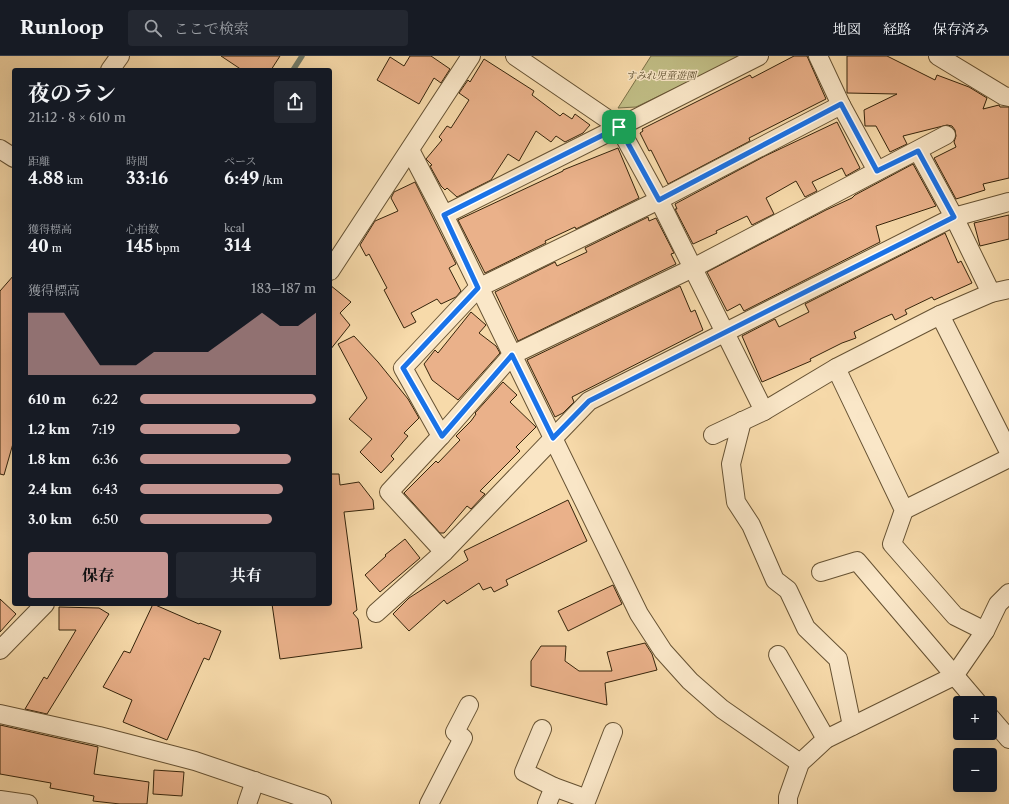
<!DOCTYPE html>
<html lang="ja">
<head>
<meta charset="utf-8">
<style>
  body { margin:0; font-family:"Libre Caslon Text","Noto Serif JP",serif; background:#242831; color:#f1f3f6; height:100vh; display:flex; flex-direction:column; font-size:15px; white-space:nowrap }
  * { box-sizing:border-box; margin:0 }
  p { font-size:13px; color:#9ea1a6 }
  .icon { flex:none; width:22px; height:22px; fill:none; stroke:currentColor; stroke-width:2; stroke-linecap:round; stroke-linejoin:round }
  .map { position:relative; flex:1; overflow:hidden }
  .panel { position:absolute; left:12px; top:12px; width:320px; height:538px; display:flex; flex-direction:column; background:#171b24; border-radius:4px; box-shadow:0 4px 16px #0002 }
  .panel>* { flex:none }
  .tools { position:absolute; left:953px; top:640px; display:grid; gap:8px }
  .tools a { display:grid; place-items:center; width:44px; height:44px; border-radius:4px; background:#171b24; box-shadow:0 4px 16px #0002; font-size:20px }
  .pin { position:absolute; display:grid; place-items:center; width:34px; height:34px; color:#fff; margin:-17px; border-radius:8px; box-shadow:0 2px 6px #0006 }
  .round { display:grid; place-items:center; flex:none; width:42px; height:42px; border-radius:4px; background:#242831 }
  .head { display:flex; align-items:center; justify-content:space-between; height:68px; padding:0 16px }
  h1 { font-size:22px; font-weight:700; line-height:30px }
  .stats { display:grid; grid-template-columns:repeat(3,1fr); gap:6px; height:68px; padding:4px 16px }
  .stats div { display:grid; align-content:center }
  .stats b { font-size:17px; font-weight:700 }
  .stats small { font-size:11px; font-weight:400 }
  .stats p { font-size:11px }
  .chart { height:112px; padding:8px 16px }
  .chart p { display:flex; justify-content:space-between }
  .chart svg { width:100%; height:72px; margin-top:4px; fill:#c59692; opacity:.7 }
  .button { display:flex; gap:8px; margin-top:auto; padding:8px 16px }
  .button a { flex:1; height:46px; border-radius:4px; background:#c59692; color:#111; font-size:16px; font-weight:700; line-height:46px; text-align:center }
  .button a+a { background:#242831; color:#f1f3f6 }
  ul { padding:0 16px; list-style:none; font-size:13px }
  li { display:grid; grid-template-columns:64px 48px 1fr; align-items:center; height:30px }
  li i { height:10px; border-radius:5px; background:#c59692 }
  header { display:flex; align-items:center; gap:24px; box-sizing:border-box; height:56px; padding:0 20px; background:#171b24; border-bottom:1px solid #363941 }
  header strong { font-size:19px }
  nav { display:flex; gap:22px; margin-inline-start:auto; font-size:14px }
  .search { width:280px; height:36px; background:#242831; display:flex; align-items:center; gap:10px; box-sizing:border-box; padding:0 14px; border-radius:4px; color:#9ea1a6; font-size:15px }
  .map>svg:first-child { display:block }
</style>
</head>
<body>
<header>
<strong>Runloop</strong>
<div class="search"><svg class="icon" aria-label="search" viewBox="0 0 24 24"><circle cx="10" cy="10" r="6"/><path d="M15 15l6 6"/></svg>ここで検索</div>
<nav><a>地図</a><a>経路</a><a>保存済み</a></nav>
</header>
<div class="map">
<svg width="1009" height="748" viewBox="0 0 1009 748">
  <rect width="100%" height="100%" fill="#f7daaa"/>
  <filter id="stains"><feTurbulence type="fractalNoise" baseFrequency=".005" numOctaves="4"/><feColorMatrix values="0 0 0 0 .2 0 0 0 0 .09 0 0 0 0 .02 0 0 0 .5 -.17"/></filter>
  <radialGradient id="worn" r=".72"><stop offset=".6" stop-color="#630" stop-opacity="0"/><stop offset="1" stop-color="#630" stop-opacity=".3"/></radialGradient>
  <path fill="#c1be86" stroke="#7b7148" d="M 651,0 L 736,0 L 738,2 L 636,51 L 618,52 Z"/>
  <g fill="none" stroke-linecap="round" stroke-linejoin="round">
    <path stroke="#737e6c" stroke-width="5.5" d="M 293,14 L 302,0"/>
  </g>
  <g fill="#eab18a" stroke="#35240b">
    <path d="M 221,0 L 280,0 L 271,14 L 242,14 Z"/>
    <path d="M 410,0 L 431,0 L 450,13 L 441,27 L 434,22 L 419,48 L 377,24 L 390,1 L 404,10 Z"/>
    <path d="M 794,0 L 807,0 L 826,43 L 749,82 L 750,85 L 668,128 L 651,94 L 649,95 L 640,77 L 643,75 L 642,73 L 750,19 L 752,22 Z"/>
    <path d="M 847,0 L 887,0 L 935,24 L 937,19 L 969,31 L 987,42 L 983,53 L 999,49 L 1000,51 L 1009,51 L 1009,122 L 983,128 L 985,134 L 956,143 L 934,102 L 956,91 L 954,86 L 956,80 L 955,74 L 952,70 L 947,69 L 903,80 L 907,88 L 890,96 L 876,70 L 865,70 L 864,54 L 897,38 L 847,37 Z"/>
    <path d="M 484,3 L 534,35 L 532,39 L 560,60 L 563,57 L 572,63 L 575,58 L 590,69 L 583,77 L 565,86 L 556,80 L 551,86 L 536,75 L 519,105 L 508,98 L 491,124 L 457,141 L 447,132 L 445,134 L 441,130 L 430,110 L 432,109 L 426,103 L 442,84 L 439,81 L 447,70 L 451,72 L 469,44 L 459,37 L 468,24 L 470,26 Z"/>
    <path d="M 837,66 L 860,112 L 846,120 L 842,112 L 812,126 L 817,135 L 805,141 L 796,125 L 766,142 L 774,158 L 752,169 L 747,160 L 716,175 L 717,177 L 693,188 L 675,153 L 677,153 L 675,148 L 765,100 Z"/>
    <path d="M 618,92 L 639,142 L 576,173 L 575,171 L 545,185 L 546,187 L 485,217 L 458,164 L 563,115 L 563,114 Z"/>
    <path d="M 913,108 L 936,150 L 876,170 L 880,186 L 744,255 L 740,248 L 727,255 L 707,216 L 826,154 L 852,142 L 855,139 Z"/>
    <path d="M 415,126 L 456,208 L 449,212 L 461,235 L 456,241 L 441,248 L 437,243 L 411,257 L 416,266 L 404,272 L 384,234 L 387,232 L 369,198 L 366,200 L 360,189 L 375,165 L 398,155 L 391,142 L 394,136 Z"/>
    <path d="M 1009,159 L 1009,183 L 980,190 L 974,167 Z"/>
    <path d="M 648,161 L 649,165 L 656,162 L 674,197 L 671,198 L 676,208 L 518,285 L 495,236 L 555,206 L 557,210 L 587,196 L 585,192 Z"/>
    <path d="M 945,177 L 958,207 L 961,205 L 972,227 L 934,244 L 932,241 L 905,254 L 907,258 L 895,264 L 892,258 L 883,262 L 854,276 L 856,282 L 842,287 L 810,303 L 811,305 L 762,326 L 742,280 L 775,263 L 779,271 L 809,256 L 805,248 Z"/>
    <path d="M 14,219 L 14,384 L 4,419 L 0,418 L 0,235 Z"/>
    <path d="M 330,229 L 351,246 L 340,257 L 350,269 L 330,294 Z"/>
    <path d="M 680,230 L 691,256 L 695,254 L 703,274 L 572,341 L 574,346 L 563,357 L 555,361 L 527,304 Z"/>
    <path d="M 471,256 L 486,269 L 479,277 L 496,290 L 500,297 L 458,344 L 432,324 L 424,308 L 435,294 L 438,297 Z"/>
    <path d="M 354,280 L 378,306 L 408,343 L 419,362 L 404,377 L 408,380 L 391,400 L 394,403 L 381,417 L 360,396 L 372,383 L 349,363 L 367,342 L 338,288 Z"/>
    <path d="M 503,326 L 517,339 L 510,346 L 536,371 L 516,391 L 520,395 L 480,435 L 485,438 L 471,453 L 467,450 L 444,477 L 440,477 L 404,437 L 436,405 L 438,407 L 460,384 L 456,380 L 471,365 L 476,358 L 475,357 Z"/>
    <path d="M 330,418 L 339,418 L 340,429 L 359,426 L 373,444 L 374,453 L 344,456 L 357,554 L 353,557 L 358,563 L 362,592 L 280,603 L 272,548 L 330,548 Z"/>
    <path d="M 568,444 L 587,485 L 506,524 L 508,529 L 494,536 L 491,531 L 483,534 L 479,527 L 447,548 L 444,544 L 409,575 L 393,558 L 409,542 L 468,504 L 464,495 Z"/>
    <path d="M 405,483 L 420,502 L 380,536 L 365,519 L 386,500 L 385,499 Z"/>
    <path d="M 613,529 L 622,548 L 568,575 L 558,555 Z"/>
    <path d="M 0,543 L 16,558 L 0,576 Z"/>
    <path d="M 153,548 L 199,568 L 200,567 L 221,575 L 209,604 L 204,602 L 167,684 L 123,666 L 132,644 L 103,631 L 124,595 L 130,597 Z"/>
    <path d="M 59,551 L 99,552 L 109,558 L 47,658 L 25,653 L 44,621 L 47,623 L 76,574 L 59,574 Z"/>
    <path d="M 645,587 L 652,598 L 657,614 L 605,627 L 607,649 L 531,630 L 531,605 L 541,590 L 566,590 L 565,605 L 579,615 L 612,615 L 607,596 Z"/>
    <path d="M 0,669 L 98,691 L 94,718 L 149,726 L 147,748 L 120,748 L 93,745 L 94,740 L 50,732 L 51,727 L 0,718 Z"/>
    <path d="M 154,714 L 184,716 L 182,740 L 153,738 Z"/>
  </g>
  <g fill="none" stroke-linecap="round" stroke-linejoin="round">
    <g stroke="#665233" stroke-width="20">
      <g id="minor">
        <path d="M 515,0 L 619,71 L 759,0"/>
        <path d="M 818,0 L 841,49 L 877,115"/>
        <path d="M 938,0 L 1004,40 L 1009,41"/>
        <path d="M 110,14 L 120,0"/>
        <path d="M 946,79 L 693,212 L 512,299 L 441,380 L 389,436 L 444,496 L 589,345 L 954,161 L 1009,146"/>
        <path d="M 0,93 L 14,102"/>
        <path d="M 410,94 L 444,159 L 639,558 L 663,595 L 690,625 L 722,653 L 800,707"/>
        <path d="M 918,95 L 954,161 L 991,237"/>
        <path d="M 444,159 L 619,71 L 659,144 L 764,355"/>
        <path d="M 330,215 L 471,0"/>
        <path d="M 940,259 L 1009,396"/>
        <path d="M 836,312 L 904,454 L 892,488 L 955,560 L 985,575"/>
        <path d="M 742,365 L 731,408 L 736,446 L 751,469 L 775,524 L 788,534 L 806,572 L 838,603 L 852,670"/>
        <path d="M 713,379 L 764,355 L 836,312 L 940,259 L 991,237 L 1009,233"/>
        <path d="M 441,380 L 403,312 L 478,232 L 659,144 L 841,49"/>
        <path d="M 904,454 L 1009,402"/>
        <path d="M 821,516 L 857,505 L 978,647"/>
        <path d="M 376,557 L 444,496"/>
        <path d="M 0,594 L 45,548"/>
        <path d="M 778,599 L 826,683"/>
        <path d="M 0,658 L 99,680 L 195,705 L 322,748"/>
        <path d="M 990,661 L 1009,683"/>
        <path d="M 542,673 L 524,716 L 554,731 L 587,743 L 613,676"/>
        <path d="M 0,744 L 28,748"/>
        <path d="M 247,748 L 255,725"/>
        <path d="M 429,748 L 463,682 L 455,676 L 469,649"/>
        <path d="M 547,748 L 554,731"/>
        <path d="M 788,748 L 788,741 L 800,707 L 826,683 L 954,620 L 985,575 L 998,548 L 1009,537"/>
      </g>
    </g>
    <use href="#minor" stroke="#fae7c8" stroke-width="18"/>
  </g>
  <g fill="none" stroke-linecap="round" stroke-linejoin="round">
    <g stroke="#fff" stroke-width="8">
      <path id="route" d="M 841,48 L 877,115 L 918,95 L 954,161 L 589,345 L 553,382 L 512,299 L 442,380 L 403,312 L 478,232 L 444,159 L 619,71 L 659,144 Z"/>
    </g>
    <use href="#route" stroke="#1a73e8" stroke-width="5"/>
  </g>
  <g text-anchor="middle" dominant-baseline="central" stroke-width="3" stroke-linejoin="round" paint-order="stroke">
    <g font-size="10" font-style="italic" fill="#584a2a" stroke="#fae7c8">
      <text x="661" y="19">すみれ児童遊園</text>
    </g>
  </g>
  <rect width="100%" height="100%" filter="url(#stains)"/>
  <rect width="100%" height="100%" fill="url(#worn)"/>
</svg>
<div class="tools">
<a>+</a>
<a>−</a>
</div>
<div class="pin" style="left:619px;top:71px;background:#1e9e55"><svg class="icon" aria-label="arrive" viewBox="0 0 24 24"><path d="M6 21V4h12l-3 4 3 4H6"/></svg></div>
<section class="panel">
<div class="head"><div><h1>夜のラン</h1><p>21:12 · 8 × 610 m</p></div><a class="round"><svg class="icon" aria-label="share" viewBox="0 0 24 24"><path d="M12 15V3M7 8l5-5 5 5M5 13v7h14v-7"/></svg></a></div>
<div class="stats">
<div><p>距離</p><b>4.88<small> km</small></b></div>
<div><p>時間</p><b>33:16</b></div>
<div><p>ペース</p><b>6:49<small> /km</small></b></div>
</div>
<div class="stats">
<div><p>獲得標高</p><b>40<small> m</small></b></div>
<div><p>心拍数</p><b>145<small> bpm</small></b></div>
<div><p>kcal</p><b>314</b></div>
</div>
<div class="chart"><p><span>獲得標高</span>183–187 m</p>
<svg viewBox="0 0 160 44" preserveAspectRatio="none"><path d="M0 44V6L10 6L20 6L30 22L40 38L50 38L60 38L70 30L80 30L90 30L100 30L110 22L120 14L130 6L140 14L150 14L160 6V44z"/></svg>
</div>
<ul>
<li><b>610 m</b>6:22<i style="width:100%"></i></li>
<li><b>1.2 km</b>7:19<i style="width:57%"></i></li>
<li><b>1.8 km</b>6:36<i style="width:86%"></i></li>
<li><b>2.4 km</b>6:43<i style="width:81%"></i></li>
<li><b>3.0 km</b>6:50<i style="width:75%"></i></li>
</ul>
<div class="button"><a>保存</a><a>共有</a></div>
</section>
</div>
</body>
</html>
